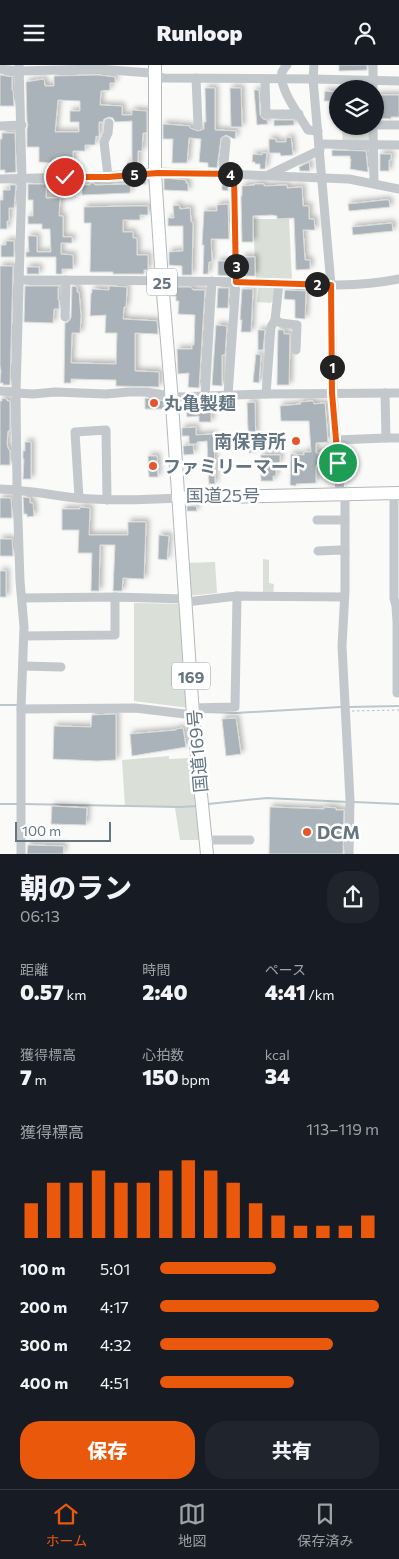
<!DOCTYPE html>
<html lang="ja">
<head>
<meta charset="utf-8">
<style>
  body { margin:0; font-family:Commissioner,"Noto Sans JP",sans-serif; background:#20242c; color:#f1f3f6; height:100vh; display:flex; flex-direction:column; font-size:19px; white-space:nowrap }
  * { box-sizing:border-box; margin:0 }
  p { font-size:16px; color:#9ea1a6 }
  .icon { flex:none; width:28px; height:28px; fill:none; stroke:currentColor; stroke-width:2; stroke-linecap:round; stroke-linejoin:round }
  .map { position:relative; height:789px; overflow:hidden }
  .sheet { display:flex; flex-direction:column; background:#171b24; flex:1 }
  .sheet>* { flex:none }
  .tools { position:absolute; left:329px; top:15px; display:grid; gap:10px }
  .tools a { display:grid; place-items:center; width:55px; height:55px; border-radius:50%; background:#171b24; box-shadow:0 1px 4px #0004; font-size:25px }
  .scale { position:absolute; left:15px; bottom:12px; width:96px; box-sizing:border-box; padding-left:5px; border:2px solid #657683; border-top:0; font-size:14px; line-height:18px; white-space:nowrap; color:#657683; -webkit-text-stroke:4px #fff; paint-order:stroke }
  .pin { position:absolute; display:grid; place-items:center; width:42px; height:42px; color:#fff; margin:-21px; border:2px solid #fff; border-radius:50%; box-shadow:0 1px 5px #0007 }
  .km { position:absolute; width:25px; height:25px; margin:-12px; border-radius:50%; background:#222; color:#fff; font-size:14px; line-height:25px; text-align:center }
  .round { display:grid; place-items:center; flex:none; width:52px; height:52px; border-radius:20px; background:#20242c }
  .overview { display:flex; align-items:center; justify-content:space-between; height:85px; padding:0 20px }
  h1 { font-size:28px; font-weight:800; line-height:38px }
  .stats { display:grid; grid-template-columns:repeat(3,1fr); gap:8px; height:85px; padding:5px 20px }
  .stats div { display:grid; align-content:center }
  .stats b { font-size:21px; font-weight:800 }
  .stats small { font-size:14px; font-weight:400 }
  .stats p { font-size:14px }
  .chart { height:140px; padding:10px 20px }
  .chart p { display:flex; justify-content:space-between }
  .chart svg { width:100%; height:90px; margin-top:5px; stroke:#ea580c; stroke-width:6 }
  .cta { display:flex; gap:10px; margin-top:auto; padding:10px 20px }
  .cta a { flex:1; height:58px; border-radius:20px; background:#ea580c; color:#fff; font-size:20px; font-weight:800; line-height:58px; text-align:center }
  .cta a+a { background:#20242c; color:#f1f3f6 }
  ul { padding:0 20px; list-style:none; font-size:16px }
  li { display:grid; grid-template-columns:80px 60px 1fr; align-items:center; height:38px }
  li i { height:12px; border-radius:6px; background:#ea580c }
  header { display:flex; justify-content:space-between; align-items:center; height:65px; padding:0 20px; background:#171b24; font-size:22px; font-weight:800 }
  .menu { display:flex; justify-content:space-around; align-items:center; height:70px; border-top:1px solid #363941; background:#171b24; font-size:14px; color:#9ea1a6 }
  .menu a { display:grid; justify-items:center; gap:2px }
  .menu .selected { color:#ea580c }
  .map>svg:first-child { display:block }
</style>
</head>
<body>
<header><svg class="icon" aria-label="menu" viewBox="0 0 24 24"><path d="M4 6h16M4 12h16M4 18h16"/></svg>Runloop<svg class="icon" aria-label="person" viewBox="0 0 24 24"><circle cx="12" cy="8" r="4"/><path d="M4 21q1-7 8-7t8 7"/></svg></header>
<div class="map">
<svg width="399" height="789" viewBox="0 0 399 789">
  <defs>
    <filter id="shadow"><feDropShadow dx="3" dy="-3" stdDeviation="2.5" flood-color="#0004"/></filter>
  </defs>
  <rect width="100%" height="100%" fill="#fafaf8"/>
  <g fill="#dadfd7">
    <path d="M 339,61 L 369,61 L 369,74 L 365,78 L 343,79 L 342,66 L 339,65 Z"/>
    <path d="M 253,154 L 289,154 L 292,216 L 256,215 Z"/>
    <path d="M 259,221 L 275,222 L 275,236 L 272,236 L 271,238 L 257,237 Z"/>
    <path d="M 263,494 L 269,495 L 269,518 L 274,519 L 273,531 L 263,531 Z"/>
    <path d="M 215,497 L 217,528 L 188,531 L 186,498 Z"/>
    <path d="M 134,538 L 182,539 L 189,643 L 134,636 Z"/>
    <path d="M 169,691 L 169,694 L 191,693 L 200,775 L 180,775 L 175,743 L 125,741 L 122,695 Z"/>
  </g>
  <g fill="none" stroke-linecap="round" stroke-linejoin="round">
    <g stroke="#bbc7cb" stroke-width="2">
      <path d="M 0,640 L 18,640"/>
      <path d="M 349,642 L 399,641"/>
      <path d="M 204,647 L 236,648 L 341,642"/>
      <path d="M 354,737 L 399,739"/>
      <path d="M 0,739 L 19,739"/>
      <path d="M 24,739 L 181,742 L 197,741"/>
      <path d="M 208,739 L 267,733 L 348,737"/>
    </g>
  </g>
  <g fill="#aab3b9" stroke="#dcdcda" fill-rule="evenodd" filter="url(#shadow)">
    <path d="M 339,0 L 367,0 L 367,5 L 339,6 Z"/>
    <path d="M 0,10 L 13,12 L 12,13 L 12,25 L 13,25 L 14,41 L 0,41 Z"/>
    <path d="M 98,10 L 115,12 L 115,18 L 110,18 L 110,25 L 101,26 L 100,40 L 122,41 L 122,50 L 132,50 L 132,45 L 147,46 L 147,68 L 143,68 L 142,86 L 138,86 L 138,102 L 127,103 L 127,97 L 132,97 L 132,56 L 115,57 L 113,53 L 109,52 L 104,54 L 103,57 L 99,57 L 99,72 L 96,71 L 95,80 L 85,80 L 85,86 L 73,86 L 73,98 L 61,98 L 62,106 L 55,106 L 55,98 L 39,97 L 39,82 L 27,82 L 27,64 L 28,60 L 27,56 L 26,17 L 44,14 L 45,21 L 54,21 L 54,11 ZM 58,35 L 80,36 L 80,46 L 70,46 L 70,57 L 79,57 L 79,67 L 55,67 Z"/>
    <path d="M 205,23 L 215,23 L 215,65 L 236,66 L 235,74 L 232,73 L 226,70 L 221,73 L 217,103 L 208,102 L 208,98 L 199,97 L 201,74 L 189,73 L 187,98 L 172,98 L 173,74 L 163,74 L 163,59 L 190,61 L 190,63 L 198,66 L 204,64 L 204,57 L 206,57 Z"/>
    <path d="M 230,23 L 241,23 L 242,62 L 231,62 Z"/>
    <path d="M 254,25 L 259,25 L 260,50 L 263,54 L 267,55 L 268,59 L 257,60 Z"/>
    <path d="M 325,26 L 338,27 L 338,51 L 332,51 L 331,49 L 330,49 L 330,36 L 324,36 Z"/>
    <path d="M 377,30 L 399,30 L 399,52 L 391,52 L 391,54 L 378,53 Z"/>
    <path d="M 274,55 L 294,55 L 294,60 L 274,61 Z"/>
    <path d="M 2,68 L 15,68 L 16,107 L 5,108 L 5,105 L 0,105 L 0,74 L 2,74 Z"/>
    <path d="M 291,72 L 293,90 L 281,91 L 280,88 L 269,88 L 269,74 L 276,74 L 276,77 L 286,77 L 286,73 Z"/>
    <path d="M 332,85 L 366,86 L 368,107 L 350,104 L 351,94 L 350,94 L 350,91 L 332,91 Z"/>
    <path d="M 262,88 L 267,88 L 265,104 L 260,104 L 260,99 L 255,99 L 255,97 L 252,97 L 253,89 L 262,90 Z"/>
    <path d="M 380,89 L 391,89 L 391,95 L 389,95 L 389,106 L 380,106 Z"/>
    <path d="M 309,97 L 310,106 L 300,106 L 299,102 Z"/>
    <path d="M 164,113 L 186,115 L 186,118 L 188,118 L 188,126 L 164,125 Z"/>
    <path d="M 146,114 L 146,119 L 131,120 L 130,128 L 82,130 L 82,120 L 90,120 L 90,118 L 94,118 L 95,120 L 129,119 L 129,116 Z"/>
    <path d="M 222,115 L 228,115 L 228,126 L 222,125 Z"/>
    <path d="M 28,119 L 46,119 L 46,133 L 60,133 L 59,151 L 63,151 L 63,172 L 72,172 L 72,178 L 61,178 L 61,189 L 73,190 L 73,204 L 62,204 L 62,209 L 56,209 L 56,192 L 26,192 L 26,187 L 29,187 L 28,171 L 37,171 L 37,187 L 51,187 L 50,164 L 42,164 L 42,159 L 28,159 L 28,151 L 33,151 L 33,135 L 28,135 Z"/>
    <path d="M 254,119 L 264,119 L 264,121 L 287,120 L 287,123 L 302,122 L 303,141 L 309,141 L 309,154 L 314,154 L 315,165 L 303,165 L 305,195 L 310,195 L 310,204 L 296,205 L 294,153 L 277,154 L 277,151 L 272,150 L 253,151 L 253,177 L 242,177 L 241,131 L 242,131 L 242,121 L 255,120 Z"/>
    <path d="M 10,120 L 16,120 L 14,143 L 9,143 L 9,156 L 7,156 L 7,164 L 0,164 L 0,135 L 3,135 L 3,125 L 10,125 Z"/>
    <path d="M 384,135 L 389,135 L 390,142 L 349,146 L 348,139 Z"/>
    <path d="M 228,139 L 229,174 L 211,174 L 212,197 L 209,197 L 208,209 L 203,209 L 204,180 L 202,180 L 204,146 L 217,146 L 217,140 Z"/>
    <path d="M 179,140 L 180,144 L 190,143 L 191,157 L 193,157 L 192,210 L 182,210 L 182,201 L 169,200 L 169,187 L 183,186 L 183,161 L 168,161 L 168,153 L 174,153 L 173,141 Z"/>
    <path d="M 131,141 L 148,141 L 148,150 L 140,150 L 140,155 L 123,155 L 123,167 L 133,167 L 133,173 L 137,173 L 137,190 L 148,190 L 148,205 L 144,205 L 144,209 L 113,209 L 113,207 L 90,207 L 91,158 L 84,158 L 84,142 Z"/>
    <path d="M 392,158 L 393,166 L 353,170 L 352,162 Z"/>
    <path d="M 6,176 L 14,176 L 14,192 L 1,192 L 1,180 L 6,180 Z"/>
    <rect x="242" y="192" width="13" height="19"/>
    <path d="M 218,196 L 226,196 L 226,206 L 230,206 L 230,211 L 218,210 Z"/>
    <path d="M 0,201 L 13,201 L 10,320 L 3,320 L 3,318 L 0,318 L 1,306 L 0,301 Z"/>
    <rect x="27" y="202" width="12" height="7"/>
    <path d="M 25,221 L 60,221 L 58,223 L 58,235 L 59,235 L 59,244 L 54,244 L 53,258 L 24,257 Z"/>
    <path d="M 72,221 L 77,222 L 77,227 L 79,227 L 81,251 L 80,268 L 72,268 L 71,298 L 116,299 L 117,268 L 105,268 L 106,250 L 90,251 L 91,228 L 92,228 L 92,224 L 109,225 L 109,221 L 127,222 L 126,242 L 124,242 L 123,254 L 157,256 L 158,269 L 135,268 L 135,306 L 159,307 L 159,322 L 116,321 L 116,315 L 71,314 L 71,318 L 64,318 L 65,258 L 68,257 L 71,253 Z"/>
    <path d="M 176,222 L 191,222 L 193,225 L 205,225 L 199,323 L 188,322 L 189,308 L 178,309 L 177,284 L 192,284 L 192,280 L 194,280 L 195,250 L 178,249 L 179,236 L 176,236 L 176,231 L 171,231 L 171,223 Z"/>
    <path d="M 218,223 L 229,223 L 228,243 L 217,243 Z"/>
    <path d="M 242,224 L 253,224 L 251,267 L 241,267 L 242,255 L 240,255 Z"/>
    <path d="M 285,225 L 306,226 L 305,254 L 295,253 L 295,235 L 284,234 Z"/>
    <path d="M 216,260 L 227,261 L 225,290 L 222,290 L 222,321 L 212,320 Z"/>
    <path d="M 258,265 L 265,265 L 263,285 L 258,285 Z"/>
    <path d="M 278,265 L 284,265 L 284,269 L 290,269 L 289,320 L 277,320 Z"/>
    <path d="M 256,289 L 261,290 L 259,318 L 253,317 Z"/>
    <path d="M 2,333 L 7,334 L 7,336 L 10,336 L 10,366 L 8,366 L 7,378 L 8,383 L 10,386 L 10,400 L 0,400 L 0,336 L 2,336 Z"/>
    <path d="M 145,333 L 164,336 L 164,344 L 145,344 Z"/>
    <path d="M 313,336 L 314,339 L 325,338 L 328,377 L 316,378 L 316,388 L 325,387 L 325,389 L 328,389 L 330,398 L 316,400 L 316,418 L 296,419 L 296,421 L 290,420 L 291,389 L 304,390 L 304,387 L 311,387 L 309,356 L 281,356 L 280,341 L 301,339 L 300,337 Z"/>
    <path d="M 255,337 L 256,387 L 249,388 L 247,338 Z"/>
    <path d="M 186,339 L 211,339 L 211,357 L 199,357 L 199,351 L 187,352 Z"/>
    <path d="M 196,362 L 196,370 L 214,369 L 215,419 L 209,419 L 207,376 L 197,377 L 197,379 L 189,379 L 189,371 L 182,371 L 182,363 Z"/>
    <path d="M 25,377 L 31,377 L 31,414 L 23,414 L 24,394 L 23,394 L 23,386 L 25,386 Z"/>
    <path d="M 193,380 L 194,389 L 184,390 L 183,381 Z"/>
    <path d="M 261,390 L 280,390 L 280,397 L 276,400 L 276,411 L 273,411 L 273,416 L 261,416 Z"/>
    <path d="M 148,391 L 157,391 L 158,412 L 149,412 Z"/>
    <path d="M 23,432 L 30,433 L 30,438 L 33,438 L 34,451 L 27,452 L 27,449 L 24,449 Z"/>
    <path d="M 0,433 L 11,433 L 12,453 L 0,453 Z"/>
    <path d="M 187,441 L 196,441 L 197,446 L 187,446 Z"/>
    <path d="M 80,442 L 90,443 L 89,470 L 128,470 L 128,457 L 146,457 L 144,514 L 123,513 L 122,526 L 113,526 L 115,480 L 100,480 L 99,526 L 91,526 L 92,488 L 78,488 L 79,465 L 62,465 L 62,444 L 80,444 Z"/>
    <path d="M 159,470 L 169,471 L 167,495 L 158,494 Z"/>
    <path d="M 0,474 L 12,474 L 13,491 L 0,491 Z"/>
    <rect x="0" y="506" width="6" height="26"/>
    <path d="M 116,649 L 116,695 L 97,696 L 53,694 L 54,661 L 91,662 L 92,650 Z"/>
    <path d="M 236,653 L 241,689 L 226,691 L 222,654 Z"/>
    <path d="M 183,663 L 186,682 L 132,691 L 130,669 L 176,665 L 176,664 Z"/>
    <path d="M 52,741 L 87,743 L 86,760 L 51,759 Z"/>
    <path d="M 270,742 L 324,744 L 324,742 L 336,743 L 336,745 L 344,745 L 343,789 L 269,789 Z"/>
    <path d="M 28,780 L 64,781 L 63,789 L 27,789 Z"/>
  </g>
  <g fill="none" stroke-linecap="round" stroke-linejoin="round">
    <g stroke="#b4b9bd" stroke-width="14">
      <g id="highway">
        <path d="M 155,0 L 155,108 L 162,216 L 171,324 L 193,650 L 207,789"/>
        <path d="M 178,433 L 399,428"/>
      </g>
    </g>
    <path stroke="#bbbfc2" stroke-width="1" stroke-dasharray="2.5 2.5" stroke-linecap="butt" d="M 352,646 L 399,645"/>
    <g stroke="#c3c8cc" stroke-width="9">
      <path d="M 19,0 L 22,113 L 16,327 L 17,425 L 20,516 L 24,562 L 21,644 L 21,789"/>
      <path d="M 287,0 C 286,1 283,5 282,7 C 278,23 300,51 308,65 L 318,66"/>
      <path d="M 314,0 L 313,14 L 331,220 L 333,328 L 340,429"/>
      <path d="M 0,4 L 19,6 L 98,4 L 150,8 L 163,13 L 313,14 L 399,16"/>
      <path d="M 196,13 L 198,60"/>
      <path d="M 265,14 L 266,49 L 299,49"/>
      <path d="M 373,24 L 373,0"/>
      <path d="M 375,60 L 399,60"/>
      <path d="M 0,61 L 22,60"/>
      <path d="M 373,61 L 374,118"/>
      <path d="M 319,79 L 399,80"/>
      <path d="M 223,109 L 226,76"/>
      <path d="M 268,110 L 320,85"/>
      <path d="M 108,111 L 104,77 L 108,68 L 109,58"/>
      <path d="M 0,114 L 108,111 L 158,107 L 223,109 L 349,114 L 399,124"/>
      <path d="M 19,215 C 91,215 163,215 236,217 C 289,218 346,225 399,214"/>
      <path d="M 65,252 L 66,215"/>
      <path d="M 275,255 L 281,258 L 297,260 L 296,285"/>
      <path d="M 0,326 L 16,327"/>
      <path d="M 16,328 L 33,329 L 55,327 L 106,329 L 129,327 L 146,327 L 177,332 L 266,329 L 399,328"/>
      <path d="M 266,329 L 271,262 L 275,255 L 279,218"/>
      <path d="M 228,330 L 236,217 L 234,109"/>
      <path d="M 205,331 L 212,216"/>
      <path d="M 386,373 L 399,373"/>
      <path d="M 336,375 L 386,373 L 385,328"/>
      <path d="M 0,424 C 26,425 51,430 77,433 C 111,436 144,435 178,433"/>
      <path d="M 394,428 L 394,533 L 396,541 L 397,557 L 397,628"/>
      <path d="M 345,429 L 345,526 L 342,581 L 350,735 L 349,789"/>
      <path d="M 79,433 L 75,367 L 106,365 L 107,435"/>
      <path d="M 317,455 L 345,455"/>
      <path d="M 318,486 L 340,485 L 345,487"/>
      <path d="M 22,533 L 115,532 L 185,534"/>
      <path d="M 186,537 L 237,531 L 344,532"/>
      <path d="M 24,571 L 115,570 L 115,532"/>
      <path d="M 23,601 L 61,602"/>
      <path d="M 193,643 L 235,642 L 237,531"/>
      <path d="M 21,644 L 135,643 L 193,650"/>
      <path d="M 206,775 L 250,775"/>
    </g>
    <use href="#highway" stroke="#fff" stroke-width="12"/>
  </g>
  <g fill="none" stroke-linecap="round" stroke-linejoin="round">
    <g stroke="#fff" stroke-width="10">
      <path id="route" d="M 65,112 L 108,112 L 158,108 L 234,109 L 236,217 L 331,220 L 332,328 L 338,398"/>
    </g>
    <use href="#route" stroke="#ea580c" stroke-width="6"/>
  </g>
  <g fill="#e4572e" stroke="#fff" stroke-width="2">
    <circle cx="154" cy="338" r="5"/>
    <circle cx="296" cy="376" r="5"/>
    <circle cx="153" cy="401" r="5"/>
    <circle cx="307" cy="767" r="5"/>
  </g>
  <g text-anchor="middle" dominant-baseline="central" stroke-width="5" stroke-linejoin="round" paint-order="stroke">
    <g fill="#fff" stroke="#939fa8" stroke-width="1">
      <rect x="147" y="203.5" width="30" height="27" rx="4"/>
      <rect x="172" y="597.5" width="38" height="27" rx="4"/>
    </g>
    <g font-size="16" font-weight="bold" fill="#657683">
      <text x="162" y="217">25</text>
      <text x="191" y="611">169</text>
    </g>
    <g font-size="18" font-weight="bold" fill="#657683" stroke="#fff" text-anchor="start">
      <text x="164" y="338">丸亀製麺</text>
      <text x="286" y="376" text-anchor="end">南保育所</text>
      <text x="163" y="401">ファミリーマート</text>
      <text x="317" y="767">DCM</text>
    </g>
    <g font-size="18" fill="#657683" stroke="#fff">
      <text x="223" y="430">国道25号</text>
      <text transform="translate(197 686) rotate(-95)">国道169号</text>
    </g>
  </g>
</svg>
<div class="tools">
<a><svg class="icon" aria-label="layers" viewBox="0 0 24 24"><path d="M12 4l9 5-9 5-9-5zM3 14l9 5 9-5"/></svg></a>
</div>
<div class="scale">100 m</div>
<div class="pin" style="left:338px;top:398px;background:#1e9e55"><svg class="icon" aria-label="arrive" viewBox="0 0 24 24"><path d="M6 21V4h12l-3 4 3 4H6"/></svg></div>
<div class="pin" style="left:65px;top:112px;background:#d93025"><svg class="icon" aria-label="check" viewBox="0 0 24 24"><path d="M5 12l5 5 9-10"/></svg></div>
<b class="km" style="left:332px;top:302px">1</b>
<b class="km" style="left:317px;top:219px">2</b>
<b class="km" style="left:236px;top:201px">3</b>
<b class="km" style="left:230px;top:109px">4</b>
<b class="km" style="left:134px;top:109px">5</b>
</div>
<section class="sheet">
<div class="overview"><div><h1>朝のラン</h1><p>06:13</p></div><a class="round"><svg class="icon" aria-label="share" viewBox="0 0 24 24"><path d="M12 15V3M7 8l5-5 5 5M5 13v7h14v-7"/></svg></a></div>
<div class="stats">
<div><p>距離</p><b>0.57<small> km</small></b></div>
<div><p>時間</p><b>2:40</b></div>
<div><p>ペース</p><b>4:41<small> /km</small></b></div>
</div>
<div class="stats">
<div><p>獲得標高</p><b>7<small> m</small></b></div>
<div><p>心拍数</p><b>150<small> bpm</small></b></div>
<div><p>kcal</p><b>34</b></div>
</div>
<div class="chart"><p><span>獲得標高</span>113–119 m</p>
<svg viewBox="0 0 160 44" preserveAspectRatio="none"><path d="M5 44V27M15 44V17M25 44V17M35 44V11M45 44V17M55 44V17M65 44V11M75 44V6M85 44V11M95 44V17M105 44V27M115 44V33M125 44V38M135 44V38M145 44V38M155 44V33"/></svg>
</div>
<ul>
<li><b>100 m</b>5:01<i style="width:53%"></i></li>
<li><b>200 m</b>4:17<i style="width:100%"></i></li>
<li><b>300 m</b>4:32<i style="width:79%"></i></li>
<li><b>400 m</b>4:51<i style="width:61%"></i></li>
</ul>
<div class="cta"><a>保存</a><a>共有</a></div>
</section>
<nav class="menu">
<a class="selected"><svg class="icon" aria-label="home" viewBox="0 0 24 24"><path d="M3 11l9-7 9 7M6 9v11h12V9"/></svg>ホーム</a>
<a><svg class="icon" aria-label="map" viewBox="0 0 24 24"><path d="M3 6l6-2 6 2 6-2v14l-6 2-6-2-6 2zM9 4v14M15 6v14"/></svg>地図</a>
<a><svg class="icon" aria-label="saved" viewBox="0 0 24 24"><path d="M7 4h10v16l-5-4-5 4z"/></svg>保存済み</a>
</nav>
</body>
</html>
